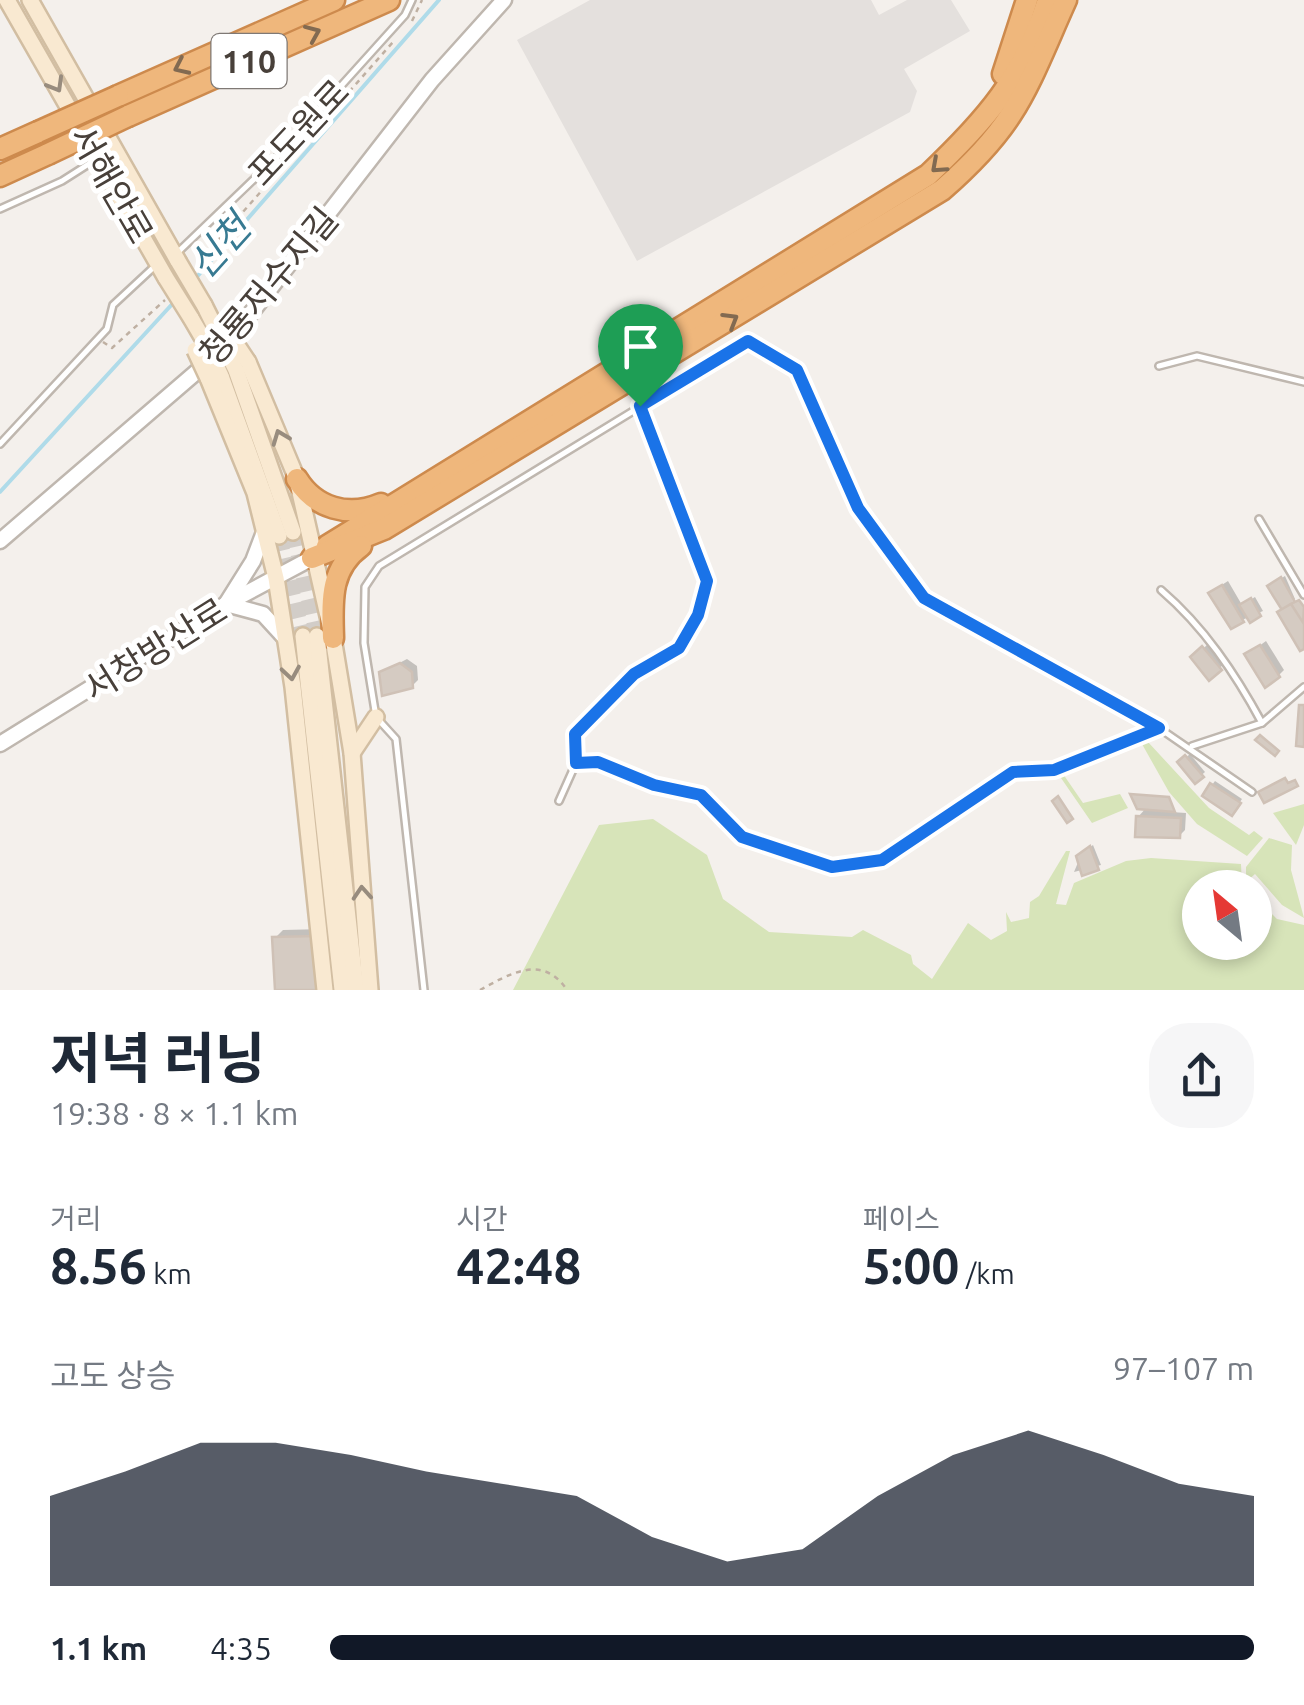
<!DOCTYPE html>
<html lang="ko">
<head>
<meta charset="utf-8">
<style>
  body { margin:0; font-family:Ubuntu,"Noto Sans KR",sans-serif; background:#f6f6f7; color:#1f2937; height:100vh; display:flex; flex-direction:column; font-size:38px; white-space:nowrap }
  * { box-sizing:border-box; margin:0 }
  p { font-size:32px; color:#747a83 }
  .icon { flex:none; width:55px; height:55px; fill:none; stroke:currentColor; stroke-width:2; stroke-linecap:round; stroke-linejoin:round }
  .map { position:relative; height:990px; overflow:hidden }
  .sheet { display:flex; flex-direction:column; background:#fff; flex:1 }
  .sheet>* { flex:none }
  .needle { width:65px; rotate:331deg }
  .controls { position:absolute; left:1182px; top:870px; display:grid; gap:20px }
  .controls a { display:grid; place-items:center; width:90px; height:90px; border-radius:50%; background:#fff; box-shadow:0 5px 15px #0003; font-size:50px }
  .pin { position:absolute; display:grid; place-items:center; width:85px; height:85px; color:#fff; margin:-102px -42px; border-radius:50% 50% 50% 0; rotate:-45deg; box-shadow:0 0 10px #0007 }
  .pin .icon { rotate:45deg }
  .round { display:grid; place-items:center; flex:none; width:105px; height:105px; border-radius:40px; background:#f6f6f7 }
  .head { display:flex; align-items:center; justify-content:space-between; height:170px; padding:0 50px }
  h1 { font-size:55px; font-weight:700; line-height:75px }
  .metrics { display:grid; grid-template-columns:repeat(3,1fr); gap:15px; height:170px; padding:10px 50px }
  .metrics div { display:grid; align-content:center }
  .metrics b { font-size:50px; font-weight:700 }
  .metrics small { font-size:28px; font-weight:400 }
  .metrics p { font-size:28px }
  .chart { height:280px; padding:20px 50px }
  .chart p { display:flex; justify-content:space-between }
  .chart svg { width:100%; height:180px; margin-top:10px; fill:#111827; opacity:.7 }
  ul { padding:0 50px; list-style:none; font-size:32px }
  li { display:grid; grid-template-columns:160px 120px 1fr; align-items:center; height:75px }
  li i { height:25px; border-radius:12px; background:#111827 }
  .map>svg:first-child { display:block }
</style>
</head>
<body>
<div class="map">
<svg width="1304" height="990" viewBox="0 0 1304 990">
  <rect width="100%" height="100%" fill="#f4f0ec"/>
  <path fill="#e4e0dd" d="M 590,0 L 871,0 L 879,15 L 907,0 L 951,0 L 970,31 L 904,69 L 917,91 L 910,112 L 637,261 L 517,40 Z"/>
  <g fill="#d7e4b9">
    <path d="M 1148,742 L 1209,808 L 1249,835 L 1254,831 L 1263,838 L 1247,856 L 1197,824 L 1169,792 L 1142,744 Z"/>
    <path d="M 1061,771 L 1083,803 L 1120,794 L 1128,808 L 1092,823 L 1061,778 Z"/>
    <path d="M 1304,804 L 1304,825 L 1296,845 L 1273,813 Z"/>
    <path d="M 653,819 L 707,855 L 723,899 L 769,932 L 852,937 L 863,930 L 911,955 L 913,964 L 932,979 L 968,923 L 991,940 L 1007,931 L 1006,912 L 1011,922 L 1029,918 L 1030,902 L 1039,896 L 1066,851 L 1070,851 L 1056,904 L 1066,905 L 1074,883 L 1126,861 L 1151,858 L 1241,864 L 1242,887 L 1200,888 L 1200,942 L 1255,942 L 1255,908 L 1261,917 L 1270,912 L 1277,919 L 1304,925 L 1304,990 L 513,990 L 599,825 Z"/>
    <path d="M 1269,838 L 1292,845 L 1291,870 L 1304,918 L 1282,905 L 1255,874 L 1246,882 L 1246,867 Z"/>
  </g>
  <g fill="#0003">
    <path d="M 1285,576 L 1295,599 L 1283,606 L 1273,583 Z"/>
    <path d="M 1228,581 L 1242,605 L 1255,597 L 1263,611 L 1242,620 L 1217,588 Z"/>
    <path d="M 1266,641 L 1284,670 L 1279,675 L 1248,654 Z"/>
    <path d="M 1207,645 L 1223,665 L 1209,677 L 1193,658 Z"/>
    <path d="M 407,659 L 417,666 L 418,680 L 412,686 L 382,672 Z"/>
    <path d="M 1190,754 L 1205,772 L 1196,780 L 1180,763 Z"/>
    <path d="M 1215,781 L 1242,799 L 1235,809 L 1212,785 Z"/>
    <path d="M 1133,795 L 1170,797 L 1171,812 L 1186,813 L 1185,830 L 1179,836 L 1138,817 L 1147,807 Z"/>
    <path d="M 1093,845 L 1101,865 L 1074,872 L 1082,853 Z"/>
    <path d="M 1262,896 L 1268,905 L 1262,909 L 1256,900 Z"/>
    <path d="M 324,929 L 278,990 L 275,938 L 283,930 Z"/>
  </g>
  <g fill="none" stroke-linecap="round" stroke-linejoin="round">
    <g stroke="#afdbe9" stroke-width="4">
      <path d="M 195,279 L 439,0"/>
      <path d="M 0,492 L 175,301"/>
    </g>
  </g>
  <g fill="#d5cbc2" stroke="#cfc1b6" stroke-width="2.5">
    <path d="M 1281,577 L 1295,602 L 1282,610 L 1267,586 Z"/>
    <path d="M 1222,585 L 1244,622 L 1231,629 L 1208,593 Z"/>
    <path d="M 1251,598 L 1261,616 L 1250,623 L 1239,605 Z"/>
    <path d="M 1299,600 L 1304,607 L 1303,625 L 1291,604 Z"/>
    <path d="M 1291,604 L 1304,624 L 1304,649 L 1300,651 L 1277,612 Z"/>
    <path d="M 1260,645 L 1280,677 L 1265,688 L 1244,654 Z"/>
    <path d="M 1202,646 L 1222,670 L 1209,681 L 1190,657 Z"/>
    <path d="M 400,663 L 412,672 L 413,688 L 382,696 L 379,672 Z"/>
    <path d="M 1299,705 L 1304,705 L 1304,747 L 1296,746 Z"/>
    <path d="M 1260,735 L 1279,751 L 1275,756 L 1255,740 Z"/>
    <path d="M 1185,755 L 1204,777 L 1195,784 L 1177,762 Z"/>
    <path d="M 1285,778 L 1288,783 L 1295,780 L 1298,786 L 1264,803 L 1258,792 Z"/>
    <path d="M 1210,783 L 1241,803 L 1232,816 L 1202,796 Z"/>
    <path d="M 1130,794 L 1169,797 L 1175,812 L 1137,809 Z"/>
    <path d="M 1058,796 L 1073,819 L 1067,823 L 1052,801 Z"/>
    <path d="M 1136,816 L 1181,818 L 1180,838 L 1135,837 Z"/>
    <path d="M 1090,846 L 1099,870 L 1082,876 L 1076,856 Z"/>
    <path d="M 317,936 L 319,990 L 275,990 L 272,937 Z"/>
  </g>
  <g fill="none" stroke-linecap="round" stroke-linejoin="round">
    <g stroke="#d2cdc8" stroke-width="15" stroke-dasharray="15 8" stroke-linecap="butt">
      <path d="M 293,532 L 317,636"/>
      <path d="M 279,536 L 303,636"/>
    </g>
    <g stroke="#bfb7af" stroke-width="10">
      <g id="service">
        <path d="M 0,209 L 62,181 L 95,160"/>
        <path d="M 177,253 L 276,158 L 405,15 L 412,0"/>
        <path d="M 1159,366 L 1197,356 L 1304,382"/>
        <path d="M 0,444 L 107,329 L 113,305 L 155,266"/>
        <path d="M 1259,519 L 1304,595"/>
        <path d="M 1161,590 C 1204,627 1235,673 1262,723"/>
        <path d="M 1192,746 L 1262,723 L 1304,687"/>
        <path d="M 576,763 L 598,762 L 653,785 L 701,795 L 742,837 L 832,867 L 882,860 L 1013,772 L 1054,770 L 1159,728 L 1252,792"/>
        <path d="M 559,801 L 576,763 L 575,734 L 634,674 L 679,648 L 698,615 L 707,581 L 640,406"/>
        <path d="M 424,990 L 396,739 L 376,717 L 364,643 L 365,587 L 379,566 L 748,341 L 797,370 L 858,508 L 924,598 L 1159,728"/>
      </g>
    </g>
    <g stroke="#bfb7af" stroke-width="19">
      <g id="tertiary">
        <path d="M 227,344 L 432,80 L 504,0"/>
        <path d="M 264,532 L 253,561 L 226,604 L 263,614 L 285,638"/>
        <path d="M 0,541 L 208,362"/>
        <path d="M 0,744 L 226,604 L 312,558"/>
      </g>
    </g>
    <g stroke="#d2bea2" stroke-width="20">
      <g id="secondary">
        <path d="M 7,0 L 166,278"/>
        <path d="M 30,0 L 178,261"/>
        <path d="M 204,305 L 217,331"/>
        <path d="M 191,318 L 205,342"/>
        <path d="M 248,362 L 297,479 L 333,638 L 352,753 L 370,990"/>
        <path d="M 236,370 L 293,532"/>
        <path d="M 221,376 L 279,536"/>
        <path d="M 208,378 L 255,493 L 276,578 L 293,687 L 325,990"/>
        <path d="M 303,636 L 342,990"/>
        <path d="M 317,636 L 356,990"/>
        <path d="M 352,753 L 376,717"/>
      </g>
    </g>
    <g stroke="#cd8a4d" stroke-width="25">
      <g id="motorway">
        <path d="M 1003,74 L 1027,0"/>
        <path d="M 118,96 L 334,0"/>
        <path d="M 128,116 L 389,0"/>
        <path d="M 0,149 L 38,132"/>
        <path d="M 0,176 L 48,154"/>
        <path d="M 297,479 C 315,508 348,518 381,504"/>
        <path d="M 327,546 L 928,175 C 986,120 1023,78 1048,0"/>
        <path d="M 312,558 L 384,529 L 942,190 C 1019,123 1026,89 1066,0"/>
        <path d="M 333,638 C 332,602 329,569 361,546"/>
      </g>
    </g>
    <g stroke="#bfb0a2" stroke-width="2.5" stroke-dasharray="5 5" stroke-linecap="butt">
      <path d="M 412,21 L 422,0"/>
      <path d="M 197,264 L 393,42"/>
      <path d="M 103,342 L 112,348 L 165,300"/>
      <path d="M 480,990 C 511,973 543,954 567,990"/>
    </g>
    <use href="#service" stroke="#fff" stroke-width="5"/>
    <use href="#tertiary" stroke="#fff" stroke-width="14"/>
    <use href="#secondary" stroke="#f9e9d1" stroke-width="15"/>
    <use href="#motorway" stroke="#efb77c" stroke-width="20"/>
    <g stroke="#d2bea2" stroke-width="20" stroke-linecap="butt">
      <g id="secondary-bridge">
        <path d="M 178,261 L 204,305"/>
        <path d="M 166,278 L 191,318"/>
        <path d="M 224,326 L 248,362"/>
        <path d="M 217,331 L 236,370"/>
        <path d="M 205,342 L 221,376"/>
        <path d="M 195,350 L 208,378"/>
      </g>
    </g>
    <g stroke="#cd8a4d" stroke-width="25" stroke-linecap="butt">
      <g id="motorway-bridge">
        <path d="M 38,132 L 118,96"/>
        <path d="M 48,154 L 128,116"/>
      </g>
    </g>
    <use href="#secondary-bridge" stroke="#f9e9d1" stroke-width="15"/>
    <use href="#motorway-bridge" stroke="#efb77c" stroke-width="20"/>
  </g>
  <defs><path id="oneway-chevron" d="M-2-3.5L2.5 0L-2 3.5" fill="none" stroke-width="1.6" stroke-linecap="round" stroke-linejoin="round" transform="scale(2.5)"/></defs>
  <g stroke="#826a51">
    <use href="#oneway-chevron" transform="translate(313 33) rotate(-23)"/>
    <use href="#oneway-chevron" transform="translate(181 67) rotate(155)"/>
    <use href="#oneway-chevron" transform="translate(938 166) rotate(138)"/>
    <use href="#oneway-chevron" transform="translate(731 320) rotate(-31)"/>
  </g>
  <g stroke="#988c7e">
    <use href="#oneway-chevron" transform="translate(56 85) rotate(60)"/>
    <use href="#oneway-chevron" transform="translate(280 437) rotate(-111)"/>
    <use href="#oneway-chevron" transform="translate(291 673) rotate(81)"/>
    <use href="#oneway-chevron" transform="translate(362 893) rotate(-94)"/>
  </g>
  <g fill="none" stroke-linecap="round" stroke-linejoin="round">
    <g stroke="#fff" stroke-width="20">
      <path id="route" d="M 748,341 L 797,370 L 858,508 L 924,598 L 1159,728 L 1054,770 L 1013,772 L 882,860 L 832,867 L 742,837 L 701,795 L 654,785 L 598,762 L 576,763 L 575,734 L 634,674 L 679,648 L 698,615 L 707,581 L 640,406 Z"/>
    </g>
    <use href="#route" stroke="#1a73e8" stroke-width="12"/>
  </g>
  <g text-anchor="middle" dominant-baseline="central" stroke-width="10" stroke-linejoin="round" paint-order="stroke">
    <rect fill="#fff" stroke="#7f7975" stroke-width="2.5" x="211.5" y="34" width="75" height="54" rx="8"/>
    <g font-size="32" font-weight="bold" fill="#48403a">
      <text x="249" y="61">110</text>
    </g>
    <g font-size="35" fill="#48403a" stroke="#fff">
      <text transform="translate(298 132) rotate(-47)">포도원로</text>
      <text transform="translate(112 184) rotate(60)">서해안로</text>
      <text transform="translate(268 286) rotate(-50)">청룡저수지길</text>
      <text transform="translate(155 649) rotate(-32)">서창방산로</text>
    </g>
    <g font-size="38" font-style="italic" fill="#377a92" stroke="#fff">
      <text transform="translate(219 246) rotate(-48)">신천</text>
    </g>
  </g>
</svg>
<div class="controls">
<a><svg class="needle" viewBox="-14 -14 28 28"><path d="M0-13l5 13h-10z" fill="#e53935"/><path d="M0 13l5-13h-10z" fill="#747a83"/></svg></a>
</div>
<div class="pin" style="left:640px;top:406px;background:#1e9e55"><svg class="icon" aria-label="arrive" viewBox="0 0 24 24"><path d="M6 21V4h12l-3 4 3 4H6"/></svg></div>
</div>
<section class="sheet">
<div class="head"><div><h1>저녁 러닝</h1><p>19:38 · 8 × 1.1 km</p></div><a class="round"><svg class="icon" aria-label="share" viewBox="0 0 24 24"><path d="M12 15V3M7 8l5-5 5 5M5 13v7h14v-7"/></svg></a></div>
<div class="metrics">
<div><p>거리</p><b>8.56<small> km</small></b></div>
<div><p>시간</p><b>42:48</b></div>
<div><p>페이스</p><b>5:00<small> /km</small></b></div>
</div>
<div class="chart"><p><span>고도 상승</span>97–107 m</p>
<svg viewBox="0 0 160 44" preserveAspectRatio="none"><path d="M0 44V22L10 16L20 9L30 9L40 12L50 16L60 19L70 22L80 32L90 38L100 35L110 22L120 12L130 6L140 12L150 19L160 22V44z"/></svg>
</div>
<ul>
<li><b>1.1 km</b>4:35<i style="width:100%"></i></li>
</ul>
</section>
</body>
</html>
